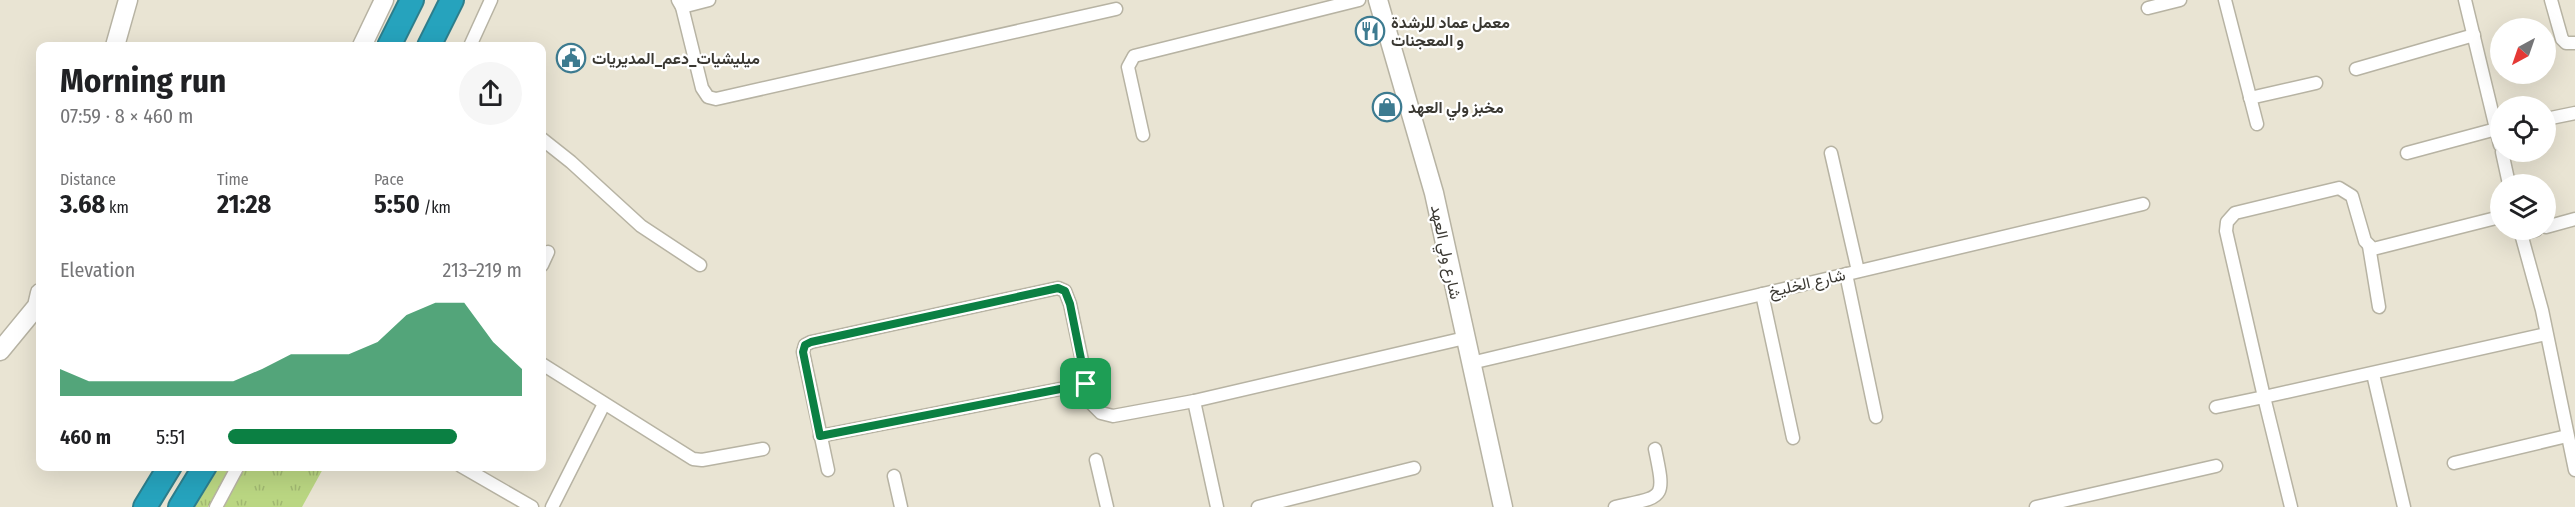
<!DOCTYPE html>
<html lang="en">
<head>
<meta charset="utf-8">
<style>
  body { margin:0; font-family:"Fira Sans Condensed",Vazirmatn,sans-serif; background:#f6f6f6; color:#202124; height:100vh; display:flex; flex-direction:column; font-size:22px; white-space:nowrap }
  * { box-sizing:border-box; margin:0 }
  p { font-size:20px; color:#757577 }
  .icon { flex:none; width:33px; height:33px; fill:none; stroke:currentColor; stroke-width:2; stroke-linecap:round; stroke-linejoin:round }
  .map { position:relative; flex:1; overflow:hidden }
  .panel { position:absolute; left:36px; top:42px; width:510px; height:429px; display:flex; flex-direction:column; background:#fff; border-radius:12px; box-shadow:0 6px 24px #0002 }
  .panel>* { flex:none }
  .needle { width:39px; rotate:220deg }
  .controls { position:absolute; left:2490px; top:18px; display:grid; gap:12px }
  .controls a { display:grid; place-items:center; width:66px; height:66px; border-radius:50%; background:#fff; box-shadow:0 6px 24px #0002; font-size:30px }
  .pin { position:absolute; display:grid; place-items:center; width:51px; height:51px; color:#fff; margin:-26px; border-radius:12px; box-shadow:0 3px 9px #0006 }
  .round { display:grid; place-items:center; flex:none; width:63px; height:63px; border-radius:32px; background:#f6f6f6 }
  .overview { display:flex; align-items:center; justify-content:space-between; height:102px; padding:0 24px }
  h1 { font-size:33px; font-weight:700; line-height:45px }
  .stats { display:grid; grid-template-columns:repeat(3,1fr); gap:9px; height:102px; padding:6px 24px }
  .stats div { display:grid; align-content:center }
  .stats b { font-size:26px; font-weight:700 }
  .stats small { font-size:16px; font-weight:400 }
  .stats p { font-size:16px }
  .chart { height:168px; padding:12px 24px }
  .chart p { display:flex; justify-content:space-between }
  .chart svg { width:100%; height:108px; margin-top:6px; fill:#0b8043; opacity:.7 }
  ul { padding:0 24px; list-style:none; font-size:20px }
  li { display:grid; grid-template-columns:96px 72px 1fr; align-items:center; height:45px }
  li i { height:15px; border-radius:8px; background:#0b8043 }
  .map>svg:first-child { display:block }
</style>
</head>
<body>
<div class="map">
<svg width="2575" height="507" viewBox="0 0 2575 507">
  <defs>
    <pattern id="grass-tufts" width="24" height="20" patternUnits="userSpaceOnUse" patternTransform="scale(1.5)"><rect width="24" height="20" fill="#bad682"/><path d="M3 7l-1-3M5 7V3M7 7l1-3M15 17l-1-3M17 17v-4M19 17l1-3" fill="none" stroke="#a1b871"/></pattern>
  </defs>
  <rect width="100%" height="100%" fill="#e9e4d3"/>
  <g fill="url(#grass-tufts)">
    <path d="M 219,467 L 231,467 L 208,507 L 195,507 Z"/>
    <path d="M 244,467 L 324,467 L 302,507 L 221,507 Z"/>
  </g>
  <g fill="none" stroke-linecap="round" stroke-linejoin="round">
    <g stroke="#b7b3a3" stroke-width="15">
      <g id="street">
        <path d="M 678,0 L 682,7 L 702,88 L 708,97 L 716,99 L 1116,9"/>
        <path d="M 2225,0 L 2257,124"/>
        <path d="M 2465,0 L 2500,145"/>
        <path d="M 2551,0 L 2562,39 L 2566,43 L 2575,43"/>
        <path d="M 682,7 L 709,0"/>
        <path d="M 2148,8 L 2180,0"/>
        <path d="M 470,46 L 491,0"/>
        <path d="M 2356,69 L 2474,35"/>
        <path d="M 2250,98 L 2316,83"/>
        <path d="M 2546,119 L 2575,113"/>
        <path d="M 1143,135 L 1128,67 L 1134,56 L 1359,0"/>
        <path d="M 542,139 L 571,162 L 641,226 L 700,265"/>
        <path d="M 2502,152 L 2509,184"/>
        <path d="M 1831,153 L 1858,271"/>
        <path d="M 2407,153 L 2500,128"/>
        <path d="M 2500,217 L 2373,249 L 2365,241 L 2352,196 L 2339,188 L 2235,213 L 2227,222 L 2226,231 L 2264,397 L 2546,334"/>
        <path d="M 2546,227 L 2575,219"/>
        <path d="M 2520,230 L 2542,310 L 2575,470"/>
        <path d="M 2521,234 L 2536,230"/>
        <path d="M 2369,246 L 2379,307"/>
        <path d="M 542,265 L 548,252"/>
        <path d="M 1846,274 L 1876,417"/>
        <path d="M 1762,294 L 1793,438"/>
        <path d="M 1471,363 L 2143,204"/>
        <path d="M 542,364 L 693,459 L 702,460 L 763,449"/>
        <path d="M 2373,374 L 2404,507"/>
        <path d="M 1194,401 L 1217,507"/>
        <path d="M 2216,407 L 2264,397 L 2291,507"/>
        <path d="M 820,436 L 1086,384"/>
        <path d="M 1096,460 L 1107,507"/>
        <path d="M 2454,463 L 2567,436"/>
        <path d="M 461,466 L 532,507"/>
        <path d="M 828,470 L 803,352 L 805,345 L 811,342 L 1058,288 L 1065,291 L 1070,304 L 1091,403 L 1101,413 L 1113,416 L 1194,401 L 1465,338"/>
        <path d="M 894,476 L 901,507"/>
        <path d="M 216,507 L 238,466"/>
        <path d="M 552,507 L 604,404"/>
        <path d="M 1258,507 L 1414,468"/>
        <path d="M 1615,507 C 1664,496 1666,501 1655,449"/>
        <path d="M 2036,507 L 2216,466"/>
      </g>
    </g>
    <g stroke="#b7b3a3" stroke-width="21">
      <g id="secondary">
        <path d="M 1378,0 L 1434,193 L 1503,507"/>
        <path d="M 115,46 L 128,0"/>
        <path d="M 362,46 L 384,0"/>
        <path d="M 0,351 L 37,306 L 40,293"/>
      </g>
    </g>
    <g stroke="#2d7e8c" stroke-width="26">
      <g id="highway">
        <path d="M 389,46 L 412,0"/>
        <path d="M 429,46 L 452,0"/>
        <path d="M 145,507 L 170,466"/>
        <path d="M 180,507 L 205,466"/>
      </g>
    </g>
    <use href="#street" stroke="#fff" stroke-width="12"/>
    <use href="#secondary" stroke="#fff" stroke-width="18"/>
    <use href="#highway" stroke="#26a3bd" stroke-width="22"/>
  </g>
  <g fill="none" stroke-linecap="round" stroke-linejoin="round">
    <g stroke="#fff" stroke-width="12">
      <path id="route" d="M 1058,288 L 1065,291 L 1070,304 L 1086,384 L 820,436 L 803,352 L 805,345 L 811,342 Z"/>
    </g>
    <use href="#route" stroke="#0b8043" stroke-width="8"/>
  </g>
  <defs>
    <g id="restaurant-ring" transform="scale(1.5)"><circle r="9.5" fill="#fff" stroke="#3d7b90" stroke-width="1.5"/><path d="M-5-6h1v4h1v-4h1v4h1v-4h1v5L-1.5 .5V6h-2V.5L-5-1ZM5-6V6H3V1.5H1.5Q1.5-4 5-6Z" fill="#3d7b90"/></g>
    <g id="civic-ring" transform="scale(1.5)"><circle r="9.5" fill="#fff" stroke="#3d7b90" stroke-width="1.5"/><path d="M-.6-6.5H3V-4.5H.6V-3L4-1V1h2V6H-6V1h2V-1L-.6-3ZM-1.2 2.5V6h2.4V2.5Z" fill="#3d7b90"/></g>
    <g id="shop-ring" transform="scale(1.5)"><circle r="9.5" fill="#fff" stroke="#3d7b90" stroke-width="1.5"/><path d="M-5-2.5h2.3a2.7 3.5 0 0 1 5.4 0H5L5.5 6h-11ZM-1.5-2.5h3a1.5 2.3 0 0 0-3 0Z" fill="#3d7b90"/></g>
  </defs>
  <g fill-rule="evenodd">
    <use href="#restaurant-ring" x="1370" y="31"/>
    <use href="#civic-ring" x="571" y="58"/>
    <use href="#shop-ring" x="1387" y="107"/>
  </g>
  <g text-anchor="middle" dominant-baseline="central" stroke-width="4.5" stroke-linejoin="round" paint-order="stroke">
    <g font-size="16" font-weight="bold" fill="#3a3832" stroke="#fff" text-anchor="start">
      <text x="1391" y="22">معمل عماد للرشدة<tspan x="1391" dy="18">و المعجنات</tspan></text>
      <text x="592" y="58">ميليشيات_دعم_المديريات</text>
      <text x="1408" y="107">مخبز ولي العهد</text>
    </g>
    <g font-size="16" fill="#3a3832" stroke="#fff">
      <text transform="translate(1446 252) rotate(78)">شارع ولي العهد</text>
      <text transform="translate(1807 283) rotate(-13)">شارع الخليخ</text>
    </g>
  </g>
</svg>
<div class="controls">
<a><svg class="needle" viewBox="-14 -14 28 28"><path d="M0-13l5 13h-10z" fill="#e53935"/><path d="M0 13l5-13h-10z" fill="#757577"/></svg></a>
<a><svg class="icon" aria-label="locate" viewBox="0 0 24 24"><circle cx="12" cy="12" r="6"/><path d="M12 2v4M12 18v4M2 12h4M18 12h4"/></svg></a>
<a><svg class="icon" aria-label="layers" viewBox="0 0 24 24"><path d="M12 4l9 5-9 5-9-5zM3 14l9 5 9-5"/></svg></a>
</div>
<div class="pin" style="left:1086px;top:384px;background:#1e9e55"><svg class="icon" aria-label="arrive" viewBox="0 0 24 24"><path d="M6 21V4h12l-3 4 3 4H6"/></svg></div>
<section class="panel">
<div class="overview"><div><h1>Morning run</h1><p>07:59 · 8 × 460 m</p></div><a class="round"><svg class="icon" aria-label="share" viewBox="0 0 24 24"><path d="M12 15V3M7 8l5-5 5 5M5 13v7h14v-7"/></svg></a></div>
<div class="stats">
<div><p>Distance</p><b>3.68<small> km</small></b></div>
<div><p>Time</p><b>21:28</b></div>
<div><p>Pace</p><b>5:50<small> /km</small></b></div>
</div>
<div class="chart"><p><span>Elevation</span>213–219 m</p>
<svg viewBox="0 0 160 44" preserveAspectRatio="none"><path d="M0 44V33L10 38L20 38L30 38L40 38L50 38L60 38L70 33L80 27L90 27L100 27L110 22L120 11L130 6L140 6L150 22L160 33V44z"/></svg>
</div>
<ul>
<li><b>460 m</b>5:51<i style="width:78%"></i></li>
</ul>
</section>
</div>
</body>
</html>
